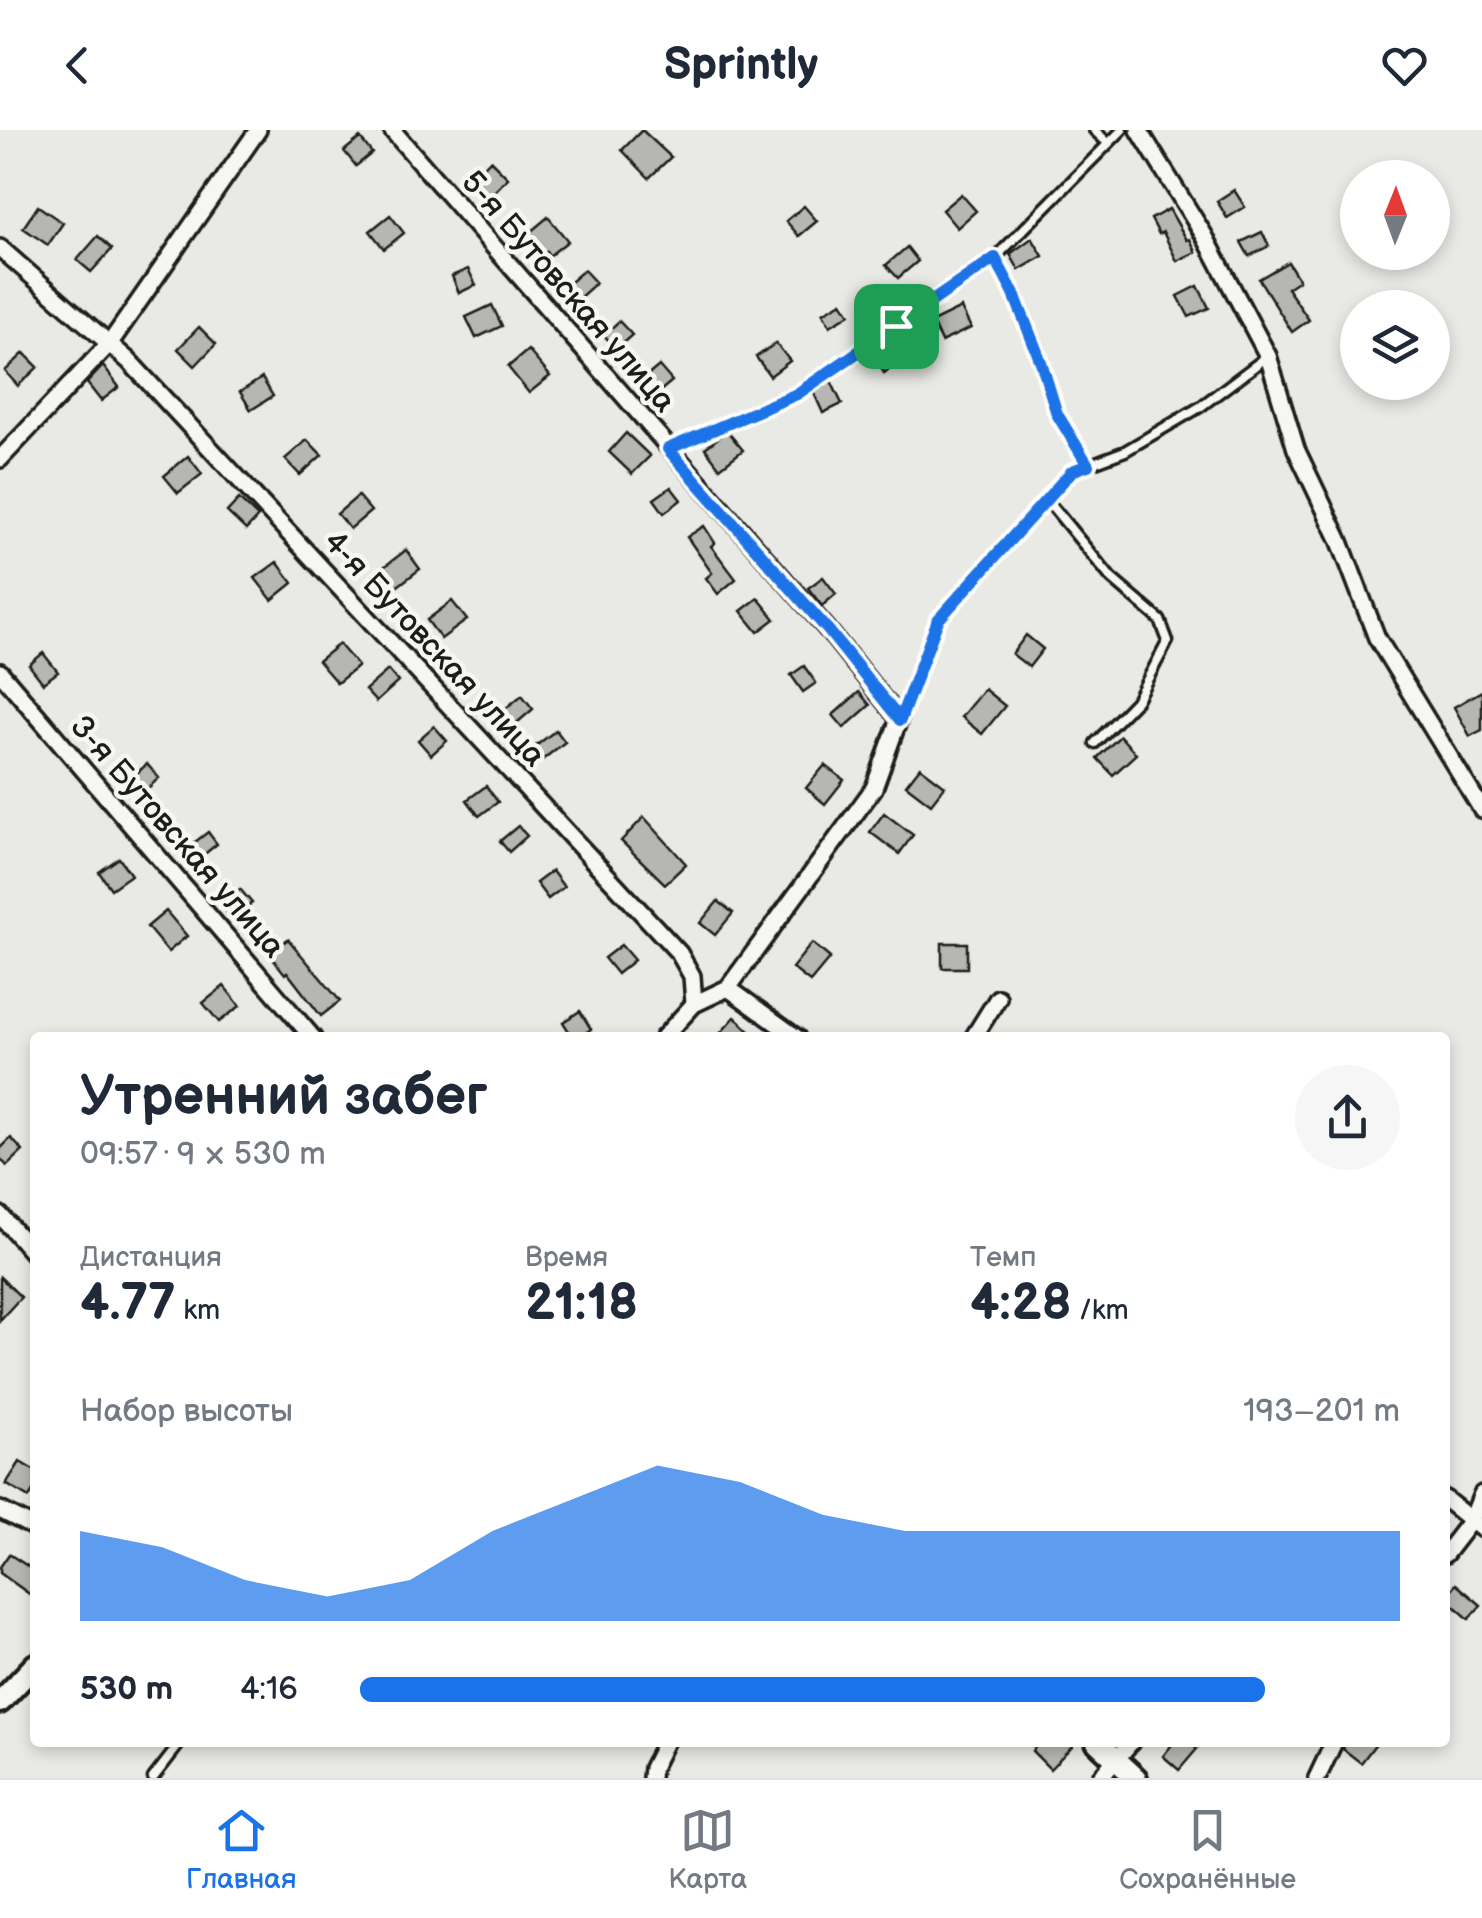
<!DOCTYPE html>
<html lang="ru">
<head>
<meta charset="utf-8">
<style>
  body { margin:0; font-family:"Balsamiq Sans",sans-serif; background:#f6f6f7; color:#1f2937; height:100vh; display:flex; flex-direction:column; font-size:38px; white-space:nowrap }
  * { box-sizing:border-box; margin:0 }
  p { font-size:32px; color:#747a83 }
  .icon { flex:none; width:55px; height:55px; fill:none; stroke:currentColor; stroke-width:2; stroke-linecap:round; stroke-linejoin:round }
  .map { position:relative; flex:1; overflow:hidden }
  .details { position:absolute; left:30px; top:902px; width:1420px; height:715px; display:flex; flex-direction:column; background:#fff; border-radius:10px; box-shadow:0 5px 15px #0003 }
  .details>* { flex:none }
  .needle { width:65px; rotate:1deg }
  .controls { position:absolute; left:1340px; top:30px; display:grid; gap:20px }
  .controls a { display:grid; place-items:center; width:110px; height:110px; border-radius:50%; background:#fff; box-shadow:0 5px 15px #0003; font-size:50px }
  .pin { position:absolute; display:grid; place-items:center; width:85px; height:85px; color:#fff; margin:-42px; border-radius:20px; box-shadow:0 5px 15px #0006 }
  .round { display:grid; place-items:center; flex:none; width:105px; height:105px; border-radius:52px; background:#f6f6f7 }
  .summary { display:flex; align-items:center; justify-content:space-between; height:170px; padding:0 50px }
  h1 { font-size:55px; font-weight:700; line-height:75px }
  .metrics { display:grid; grid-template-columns:repeat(3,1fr); gap:15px; height:170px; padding:10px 50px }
  .metrics div { display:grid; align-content:center }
  .metrics b { font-size:50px; font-weight:700 }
  .metrics small { font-size:28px; font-weight:400 }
  .metrics p { font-size:28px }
  .chart { height:280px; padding:20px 50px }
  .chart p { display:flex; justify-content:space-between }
  .chart svg { width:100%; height:180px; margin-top:10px; fill:#1a73e8; opacity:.7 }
  ul { padding:0 50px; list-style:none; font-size:32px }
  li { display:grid; grid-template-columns:160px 120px 1fr; align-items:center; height:75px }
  li i { height:25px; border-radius:12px; background:#1a73e8 }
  header { display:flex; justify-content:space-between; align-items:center; height:130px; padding:0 50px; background:#fff; font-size:45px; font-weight:700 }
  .menu { display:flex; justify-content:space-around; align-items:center; height:140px; border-top:2px solid #e0e1e3; background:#fff; font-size:28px; color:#747a83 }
  .menu a { display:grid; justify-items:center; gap:5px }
  .menu .selected { color:#1a73e8 }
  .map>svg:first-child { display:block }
</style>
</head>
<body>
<header><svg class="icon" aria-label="back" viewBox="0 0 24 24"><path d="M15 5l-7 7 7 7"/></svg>Sprintly<svg class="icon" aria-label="heart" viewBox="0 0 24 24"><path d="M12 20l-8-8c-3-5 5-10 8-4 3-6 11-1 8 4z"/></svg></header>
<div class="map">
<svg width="1482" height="1648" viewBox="0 0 1482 1648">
  <rect width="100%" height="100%" fill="#e9e9e5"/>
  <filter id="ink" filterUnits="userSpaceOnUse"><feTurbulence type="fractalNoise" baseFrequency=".01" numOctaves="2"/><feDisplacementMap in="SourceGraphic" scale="20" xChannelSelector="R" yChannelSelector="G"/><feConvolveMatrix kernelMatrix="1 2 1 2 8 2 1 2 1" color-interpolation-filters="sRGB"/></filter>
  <g filter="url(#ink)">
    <g fill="#b6b6b3" stroke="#1c1c1c" stroke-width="2.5">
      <path d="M 642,0 L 671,27 L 649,48 L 622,20 Z"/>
      <path d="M 360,8 L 372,23 L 356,36 L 344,21 Z"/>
      <path d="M 490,30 L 508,48 L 486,70 L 468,53 Z"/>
      <path d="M 1234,60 L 1245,77 L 1227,88 L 1217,71 Z"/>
      <path d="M 961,64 L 976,81 L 957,98 L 942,80 Z"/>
      <path d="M 38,76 L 63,93 L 48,115 L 23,98 Z"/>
      <path d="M 804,76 L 817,91 L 799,106 L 786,91 Z"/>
      <path d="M 1169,79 L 1187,110 L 1190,109 L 1196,122 L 1177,131 L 1163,102 L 1159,104 L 1151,89 Z"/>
      <path d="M 390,85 L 404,103 L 384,119 L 370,101 Z"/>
      <path d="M 548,87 L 568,111 L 549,126 L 547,122 L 538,126 L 523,108 Z"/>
      <path d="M 1262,102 L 1269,116 L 1249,126 L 1241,112 Z"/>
      <path d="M 98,106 L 112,119 L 91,142 L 77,130 Z"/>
      <path d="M 1032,108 L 1043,126 L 1019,140 L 1010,124 Z"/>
      <path d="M 907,117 L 918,131 L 898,148 L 886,135 Z"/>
      <path d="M 1288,132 L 1299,150 L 1287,158 L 1309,190 L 1292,202 L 1259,149 Z"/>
      <path d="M 468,139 L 476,155 L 459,163 L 452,146 Z"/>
      <path d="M 584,140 L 596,153 L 577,170 L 564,157 Z"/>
      <path d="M 1198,156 L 1209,178 L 1189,187 L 1178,166 Z"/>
      <path d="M 842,172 L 850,184 L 830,196 L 823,183 Z"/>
      <path d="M 492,175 L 502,196 L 476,208 L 466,187 Z"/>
      <path d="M 961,178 L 971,198 L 941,212 L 932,192 Z"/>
      <path d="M 619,191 L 632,205 L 616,219 L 604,205 Z"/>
      <path d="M 199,197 L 216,214 L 195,236 L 178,219 Z"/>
      <path d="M 897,205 L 910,226 L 884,243 L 871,222 Z"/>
      <path d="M 776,213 L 790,231 L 770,246 L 756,227 Z"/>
      <path d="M 528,220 L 550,246 L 529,263 L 508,237 Z"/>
      <path d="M 24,223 L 38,237 L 18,256 L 5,241 Z"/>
      <path d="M 103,236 L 119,257 L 101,271 L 87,253 Z"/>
      <path d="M 659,236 L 672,251 L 659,262 L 646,247 Z"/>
      <path d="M 262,248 L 273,266 L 251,280 L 240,262 Z"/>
      <path d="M 831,251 L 842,274 L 823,283 L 813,261 Z"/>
      <path d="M 727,301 L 743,320 L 720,338 L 705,318 Z"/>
      <path d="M 626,303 L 650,326 L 632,344 L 609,322 Z"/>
      <path d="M 307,310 L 322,325 L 300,345 L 285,329 Z"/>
      <path d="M 188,326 L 202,344 L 178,363 L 164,346 Z"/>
      <path d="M 671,357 L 681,370 L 664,383 L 654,369 Z"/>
      <path d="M 358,366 L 371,381 L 350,399 L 337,384 Z"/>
      <path d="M 239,369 L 258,387 L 246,400 L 227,382 Z"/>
      <path d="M 704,396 L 715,413 L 711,416 L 736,449 L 718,464 L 706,448 L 712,443 L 687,407 Z"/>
      <path d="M 406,420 L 420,439 L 394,459 L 380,440 Z"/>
      <path d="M 277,432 L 293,453 L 272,470 L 255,448 Z"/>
      <path d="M 823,447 L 836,464 L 822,476 L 808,458 Z"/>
      <path d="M 758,468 L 775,489 L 758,502 L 741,481 Z"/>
      <path d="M 452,471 L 467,490 L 441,509 L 427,490 Z"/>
      <path d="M 1026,505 L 1043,519 L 1029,537 L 1012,524 Z"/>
      <path d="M 339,514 L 358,536 L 337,553 L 318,531 Z"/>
      <path d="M 43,523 L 58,542 L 43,553 L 29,535 Z"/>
      <path d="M 804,536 L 816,553 L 803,562 L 791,545 Z"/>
      <path d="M 388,540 L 398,552 L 376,572 L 365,560 Z"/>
      <path d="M 984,559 L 1005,576 L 982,604 L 961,587 Z"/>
      <path d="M 1482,561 L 1482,600 L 1470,606 L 1454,577 Z"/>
      <path d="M 859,562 L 870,575 L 844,598 L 833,585 Z"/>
      <path d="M 522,565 L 533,579 L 511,598 L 499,584 Z"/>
      <path d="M 434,596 L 447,611 L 431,625 L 418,610 Z"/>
      <path d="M 556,600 L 565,612 L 542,630 L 532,619 Z"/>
      <path d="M 1120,606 L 1136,624 L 1113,645 L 1097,628 Z"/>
      <path d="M 147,634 L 159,648 L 143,663 L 130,649 Z"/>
      <path d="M 825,635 L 844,650 L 825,674 L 806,658 Z"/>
      <path d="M 920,637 L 945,656 L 931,674 L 906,655 Z"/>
      <path d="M 486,656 L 498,672 L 479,686 L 467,670 Z"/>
      <path d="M 884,683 L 913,705 L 899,724 L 870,702 Z"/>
      <path d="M 644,687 L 686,734 L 665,754 L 621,711 Z"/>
      <path d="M 518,696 L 527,706 L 509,722 L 500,711 Z"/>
      <path d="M 208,702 L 217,714 L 196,731 L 186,719 Z"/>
      <path d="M 119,728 L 131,745 L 111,759 L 99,742 Z"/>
      <path d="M 552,741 L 564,757 L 548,769 L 536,753 Z"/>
      <path d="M 240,759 L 252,773 L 232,789 L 221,775 Z"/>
      <path d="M 718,771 L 733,783 L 715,805 L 700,793 Z"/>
      <path d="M 166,781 L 187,806 L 168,822 L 147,797 Z"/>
      <path d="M 288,809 L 340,871 L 321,886 L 287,842 L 285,844 L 269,824 Z"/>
      <path d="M 812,813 L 830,828 L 810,852 L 792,838 Z"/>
      <rect x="942" y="813" width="25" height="25"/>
      <path d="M 621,815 L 634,830 L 617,844 L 604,828 Z"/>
      <path d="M 224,856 L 240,876 L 219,892 L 203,873 Z"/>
      <path d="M 580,881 L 591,899 L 578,908 L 573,908 L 563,892 Z"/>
      <path d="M 735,887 L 757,908 L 716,908 Z"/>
      <path d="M 11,1008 L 23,1021 L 7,1036 L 0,1028 L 0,1019 Z"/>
      <path d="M 0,1147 L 21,1167 L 0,1190 Z"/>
      <path d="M 20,1332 L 35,1341 L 35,1358 L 29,1368 L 6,1354 Z"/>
      <path d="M 9,1424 L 35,1441 L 35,1468 L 0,1443 L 0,1437 Z"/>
      <path d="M 1456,1454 L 1481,1475 L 1469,1489 L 1445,1468 Z"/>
      <path d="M 1040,1612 L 1076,1612 L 1050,1639 L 1032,1621 Z"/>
      <path d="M 1174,1612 L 1189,1612 L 1197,1619 L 1179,1640 L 1163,1626 Z"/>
      <path d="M 1345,1612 L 1377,1612 L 1361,1633 L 1343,1619 Z"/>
    </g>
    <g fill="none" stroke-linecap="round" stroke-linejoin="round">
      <g stroke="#1c1c1c" stroke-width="15">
        <g id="service">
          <path d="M 1094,0 L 1108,13"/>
          <path d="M 995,128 L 1014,164 L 1041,232 L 1057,284 L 1088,335"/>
          <path d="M 668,319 L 797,263 L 995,128 L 1122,0"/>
          <path d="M 1047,370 L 1111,448 L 1160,490 L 1168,511 L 1136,571 L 1095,613"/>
          <path d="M 899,589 L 938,490 L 1072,341 L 1125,321 L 1200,277 L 1268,226"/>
          <path d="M 153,1648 L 181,1612"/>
        </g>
      </g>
      <g stroke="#1c1c1c" stroke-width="22">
        <g id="minor">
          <path d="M 392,0 L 828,500 L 899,589 L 874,658 L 728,858 L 694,874 L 663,908"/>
          <path d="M 1139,0 L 1204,105 L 1268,226 L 1296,319 L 1339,409 L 1377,508 L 1482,680"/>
          <path d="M 0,118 L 129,231 L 679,823 L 692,846 L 694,874"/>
          <path d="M 0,329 L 110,213 L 258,0"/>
          <path d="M 0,542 L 313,908"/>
          <path d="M 728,858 L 797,908"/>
          <path d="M 973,908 L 998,868"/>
          <path d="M 0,1085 L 35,1125"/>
          <path d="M 1445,1369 L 1482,1399"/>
          <path d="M 0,1380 L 35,1398"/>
          <path d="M 1445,1424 L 1472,1389 L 1482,1364"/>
          <path d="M 651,1648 L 652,1638 L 665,1612"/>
          <path d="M 1100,1648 L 1131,1612"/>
          <path d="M 1317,1648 L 1334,1612"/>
        </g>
      </g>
      <g stroke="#1c1c1c" stroke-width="28">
        <g id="tertiary">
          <path d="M 0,1572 L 35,1535"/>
          <path d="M 1097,1612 L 1136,1648"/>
        </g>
      </g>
      <use href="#service" stroke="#f6f6f2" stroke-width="8"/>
      <use href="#minor" stroke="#f6f6f2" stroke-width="15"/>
      <use href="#tertiary" stroke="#f6f6f2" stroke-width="20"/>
    </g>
  </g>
  <g fill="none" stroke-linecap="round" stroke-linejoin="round" filter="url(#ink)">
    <g stroke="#fff" stroke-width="20">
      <path id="route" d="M 995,128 L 1014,164 L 1041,232 L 1057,284 L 1088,335 L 1072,341 L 938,490 L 900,590 L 828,500 L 668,319 L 797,264 Z"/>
    </g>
    <use href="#route" stroke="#1a73e8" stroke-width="12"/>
  </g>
  <g text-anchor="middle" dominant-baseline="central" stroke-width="9" stroke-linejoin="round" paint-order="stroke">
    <g font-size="32" fill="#1c1c1c" stroke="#f6f6f2">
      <text transform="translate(568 162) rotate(49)">5-я Бутовская улица</text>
      <text transform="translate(434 519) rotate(47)">4-я Бутовская улица</text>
      <text transform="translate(177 707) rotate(49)">3-я Бутовская улица</text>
    </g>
  </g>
</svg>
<div class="controls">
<a><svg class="needle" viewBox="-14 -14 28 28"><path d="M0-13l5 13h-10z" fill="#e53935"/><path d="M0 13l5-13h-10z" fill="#747a83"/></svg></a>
<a><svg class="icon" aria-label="layers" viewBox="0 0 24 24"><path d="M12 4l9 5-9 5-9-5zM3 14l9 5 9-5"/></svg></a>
</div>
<div class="pin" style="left:896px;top:196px;background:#1e9e55"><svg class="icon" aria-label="arrive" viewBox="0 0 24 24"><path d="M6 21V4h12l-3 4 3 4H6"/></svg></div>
<section class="details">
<div class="summary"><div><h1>Утренний забег</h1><p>09:57 · 9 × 530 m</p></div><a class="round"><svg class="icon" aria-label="share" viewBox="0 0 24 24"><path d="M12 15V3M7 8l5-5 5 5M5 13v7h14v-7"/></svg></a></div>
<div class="metrics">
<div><p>Дистанция</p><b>4.77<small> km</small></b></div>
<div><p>Время</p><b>21:18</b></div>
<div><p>Темп</p><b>4:28<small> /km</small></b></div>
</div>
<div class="chart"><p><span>Набор высоты</span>193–201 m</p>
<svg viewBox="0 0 160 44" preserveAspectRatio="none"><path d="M0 44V22L10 26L20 34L30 38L40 34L50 22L60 14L70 6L80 10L90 18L100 22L110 22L120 22L130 22L140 22L150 22L160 22V44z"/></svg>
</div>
<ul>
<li><b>530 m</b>4:16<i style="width:87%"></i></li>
</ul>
</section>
</div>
<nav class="menu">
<a class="selected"><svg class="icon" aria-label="home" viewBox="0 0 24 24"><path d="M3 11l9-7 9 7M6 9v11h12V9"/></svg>Главная</a>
<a><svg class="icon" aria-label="map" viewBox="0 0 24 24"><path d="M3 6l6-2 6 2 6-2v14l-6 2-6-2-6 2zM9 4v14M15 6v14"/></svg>Карта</a>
<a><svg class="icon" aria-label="saved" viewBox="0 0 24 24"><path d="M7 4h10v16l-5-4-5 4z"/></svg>Сохранённые</a>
</nav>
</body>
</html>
